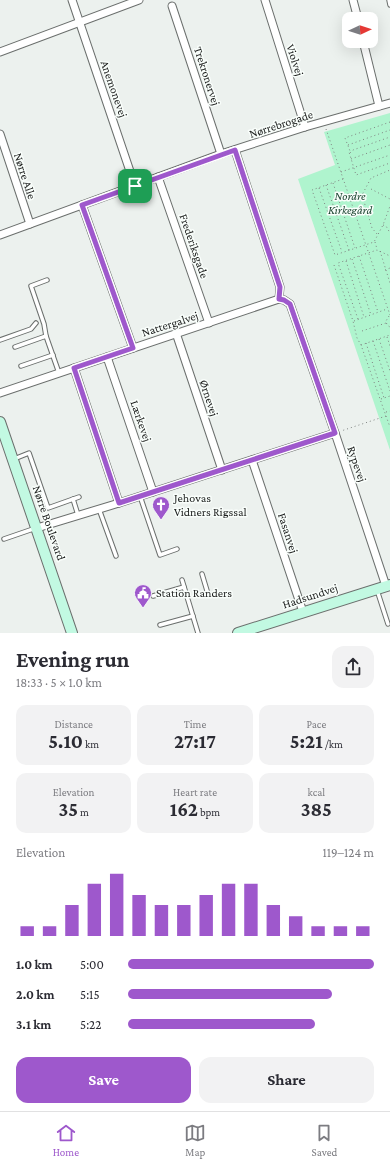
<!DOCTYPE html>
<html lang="en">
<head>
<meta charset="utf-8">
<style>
  body { margin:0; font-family:"Crimson Pro",serif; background:#f2f2f3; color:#2b2b33; height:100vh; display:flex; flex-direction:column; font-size:15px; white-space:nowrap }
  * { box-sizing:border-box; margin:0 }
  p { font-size:13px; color:#7c7c81 }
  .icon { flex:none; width:22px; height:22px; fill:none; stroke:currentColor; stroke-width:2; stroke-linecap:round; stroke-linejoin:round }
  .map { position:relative; height:633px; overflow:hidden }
  .details { display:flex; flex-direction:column; background:#fff; flex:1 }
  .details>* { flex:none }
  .needle { width:26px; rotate:86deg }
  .buttons { position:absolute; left:342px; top:12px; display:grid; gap:8px }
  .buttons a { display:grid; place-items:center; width:36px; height:36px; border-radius:8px; background:#fff; box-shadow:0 4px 16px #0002; font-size:20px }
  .pin { position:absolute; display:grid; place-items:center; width:34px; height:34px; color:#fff; margin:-17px; border-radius:8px; box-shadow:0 2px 6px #0006 }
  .round { display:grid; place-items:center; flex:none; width:42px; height:42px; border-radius:12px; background:#f2f2f3 }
  .summary { display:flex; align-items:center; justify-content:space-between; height:68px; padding:0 16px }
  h1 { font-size:22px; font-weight:700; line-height:30px }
  .stats { display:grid; grid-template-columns:repeat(3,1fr); gap:6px; height:68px; padding:4px 16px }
  .stats div { display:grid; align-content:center; border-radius:10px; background:#f2f2f3; text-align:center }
  .stats b { font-size:20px; font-weight:700 }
  .stats small { font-size:11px; font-weight:400 }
  .stats p { font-size:11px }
  .chart { height:112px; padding:8px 16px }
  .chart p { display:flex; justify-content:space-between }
  .chart svg { width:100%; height:72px; margin-top:4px; stroke:#9e58cc; stroke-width:6 }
  .button { display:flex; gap:8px; margin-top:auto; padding:8px 16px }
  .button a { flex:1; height:46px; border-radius:12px; background:#9e58cc; color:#fff; font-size:16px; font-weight:700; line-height:46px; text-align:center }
  .button a+a { background:#f2f2f3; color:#2b2b33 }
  ul { padding:0 16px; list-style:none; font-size:13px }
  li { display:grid; grid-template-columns:64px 48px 1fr; align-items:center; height:30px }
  li i { height:10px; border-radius:5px; background:#9e58cc }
  .tabs { display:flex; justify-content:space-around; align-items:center; height:56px; border-top:1px solid #e1e1e2; background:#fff; font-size:11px; color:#7c7c81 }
  .tabs a { display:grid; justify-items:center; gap:2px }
  .tabs .active { color:#9e58cc }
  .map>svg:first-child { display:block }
</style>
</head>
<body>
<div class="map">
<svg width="390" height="633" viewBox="0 0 390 633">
  <rect width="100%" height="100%" fill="#ecf1ee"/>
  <path fill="#aff4ce" d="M 390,113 L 390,450 L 298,179 L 335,165 L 324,132 Z"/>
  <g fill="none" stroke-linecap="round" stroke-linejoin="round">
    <g stroke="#6b6f6d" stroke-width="5.5">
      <g id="lane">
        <path d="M 389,0 L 390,5"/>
        <path d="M 46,336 L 44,324 L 31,286 L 47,280"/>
        <path d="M 0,340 L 31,329 L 36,323"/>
        <path d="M 15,347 L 46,336 L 59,373"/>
        <path d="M 21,366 L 53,355"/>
        <path d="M 14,459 L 29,453 L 48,508 L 79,497"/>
        <path d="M 140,496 L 160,555 L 177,549"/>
        <path d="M 73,499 L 78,515"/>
        <path d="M 99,509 L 116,556"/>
        <path d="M 4,539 L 36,528"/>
        <path d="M 202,574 L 208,594"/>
        <path d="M 182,580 L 198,633"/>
        <path d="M 377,590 L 388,624"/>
        <path d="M 153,596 L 184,587"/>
        <path d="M 160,625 L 193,616"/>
      </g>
    </g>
    <g stroke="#6b6f6d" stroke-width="9">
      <g id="street">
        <path d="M 72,0 L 135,186"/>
        <path d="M 265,0 L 305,127"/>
        <path d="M 353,0 L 358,19"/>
        <path d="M 172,6 L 221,154"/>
        <path d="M 363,41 L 379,106"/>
        <path d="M 0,52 L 139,0"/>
        <path d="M 0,134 L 30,224"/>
        <path d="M 235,150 L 280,287 L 279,299"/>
        <path d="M 158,177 L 209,323"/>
        <path d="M 82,205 L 133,348"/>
        <path d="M 0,235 L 221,154 L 305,127 L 390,103"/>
        <path d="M 279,299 L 284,300 L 290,304 L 335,433 L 386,586"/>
        <path d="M 176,333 L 222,470"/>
        <path d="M 107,357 L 153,492"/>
        <path d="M 74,368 L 119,503"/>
        <path d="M 0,393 L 279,299"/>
        <path d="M 252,460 L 303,612"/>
        <path d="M 37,528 L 119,503 L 335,433"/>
      </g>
    </g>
    <g stroke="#6b6f6d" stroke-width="12">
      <g id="secondary">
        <path d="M 0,422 L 72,633"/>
        <path d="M 238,633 L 390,585"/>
      </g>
    </g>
    <g stroke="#808482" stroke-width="1" stroke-dasharray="1 3" stroke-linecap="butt">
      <path d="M 390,122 L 345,138 L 350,151 L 349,152 L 356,175 L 390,163"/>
      <path d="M 326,129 L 390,315"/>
      <path d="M 348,145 L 390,130"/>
      <path d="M 350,153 L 353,150 L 390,137"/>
      <path d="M 351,159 L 390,145"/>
      <path d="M 341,172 L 390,155"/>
      <path d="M 343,179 L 312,190 L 335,255 L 374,242 L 383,225 L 390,206"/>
      <path d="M 333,183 L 355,248"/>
      <path d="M 326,185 L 349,250"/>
      <path d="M 319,188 L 342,252"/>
      <path d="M 371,189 L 390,199"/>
      <path d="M 383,225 L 386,226 L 390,233"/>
      <path d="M 377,234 L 372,228 L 362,195 L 371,178 L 390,170"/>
      <path d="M 375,242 L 377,249"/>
      <path d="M 380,251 L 390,283"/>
      <path d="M 359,256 L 378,312"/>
      <path d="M 352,259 L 371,315"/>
      <path d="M 346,261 L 364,317"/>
      <path d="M 334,265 L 353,321 L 357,338 L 361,345 L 386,416 L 341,431"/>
      <path d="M 385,270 L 390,268"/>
      <path d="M 389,316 L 386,321 L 387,325 L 390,327"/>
      <path d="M 358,319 L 338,263 L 377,250 L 390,256"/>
      <path d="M 354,321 L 387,309"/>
      <path d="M 362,331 L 386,323"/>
      <path d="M 387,337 L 390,346"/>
      <path d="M 379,339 L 390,371"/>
      <path d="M 373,341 L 390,391"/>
      <path d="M 366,343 L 384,398"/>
      <path d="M 361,345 L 390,335"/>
      <path d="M 381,399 L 390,396"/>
      <path d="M 386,412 L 390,411"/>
      <path d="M 386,416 L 390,427"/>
    </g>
    <use href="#lane" stroke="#fff" stroke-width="3.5"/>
    <use href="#street" stroke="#fff" stroke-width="7"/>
    <use href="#secondary" stroke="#c2f9e2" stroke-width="10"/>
  </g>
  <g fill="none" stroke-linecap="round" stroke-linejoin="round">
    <g stroke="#fff" stroke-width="8">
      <path id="route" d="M 235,150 L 280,287 L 279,299 L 284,300 L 290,304 L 335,433 L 119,503 L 74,368 L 133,348 L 82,205 Z"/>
    </g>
    <use href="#route" stroke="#9e58cc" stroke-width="5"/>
  </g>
  <defs>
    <g id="church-pin" transform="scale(0.9)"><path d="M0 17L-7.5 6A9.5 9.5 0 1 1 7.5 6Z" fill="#9e58cc" stroke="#f9fefb"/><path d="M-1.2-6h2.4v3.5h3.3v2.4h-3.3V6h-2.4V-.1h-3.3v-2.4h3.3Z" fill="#fff"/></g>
    <g id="civic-pin" transform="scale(0.9)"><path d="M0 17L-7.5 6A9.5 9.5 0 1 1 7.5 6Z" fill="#9e58cc" stroke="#f9fefb"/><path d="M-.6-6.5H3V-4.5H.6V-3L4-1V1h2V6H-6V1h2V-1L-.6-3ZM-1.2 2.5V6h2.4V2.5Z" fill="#fff"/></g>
  </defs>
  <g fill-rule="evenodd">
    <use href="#church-pin" x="161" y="505"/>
    <use href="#civic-pin" x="143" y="593"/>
  </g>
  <g text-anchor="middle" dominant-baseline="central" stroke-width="3" stroke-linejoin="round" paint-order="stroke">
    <g font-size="12" fill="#1d1f1e" stroke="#f9fefb">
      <text transform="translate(295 60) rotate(72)">Violvej</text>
      <text transform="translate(207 76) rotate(72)">Trekronervej</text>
      <text transform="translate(114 89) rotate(71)">Anemonevej</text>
      <text transform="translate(281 124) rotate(-18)">Nørrebrogade</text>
      <text transform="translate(25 176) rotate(72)">Nørre Alle</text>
      <text transform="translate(194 246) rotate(71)">Frederiksgade</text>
      <text transform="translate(170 324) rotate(-18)">Nattergalvej</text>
      <text transform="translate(209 398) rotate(72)">Ørnevej</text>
      <text transform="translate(141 421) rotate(71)">Lærkevej</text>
      <text transform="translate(357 464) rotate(71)">Rypevej</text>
      <text transform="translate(49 523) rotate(71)">Nørre Boulevard</text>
      <text transform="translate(288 533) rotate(72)">Fasanvej</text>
      <text transform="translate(310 596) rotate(-18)">Hadsundvej</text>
    </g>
    <g font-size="12" font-style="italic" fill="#1c4531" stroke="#f9fefb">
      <text x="350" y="196">Nordre<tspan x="350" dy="14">Kirkegård</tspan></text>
    </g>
    <g font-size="12" fill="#1d1f1e" stroke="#f9fefb" text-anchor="start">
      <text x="174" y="498">Jehovas<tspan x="174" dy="14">Vidners Rigssal</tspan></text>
      <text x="156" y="593">Station Randers</text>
    </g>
  </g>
</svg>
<div class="buttons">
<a><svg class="needle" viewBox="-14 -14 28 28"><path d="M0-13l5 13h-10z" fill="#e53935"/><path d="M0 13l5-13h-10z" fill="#7c7c81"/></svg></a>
</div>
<div class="pin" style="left:135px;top:186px;background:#1e9e55"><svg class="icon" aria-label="arrive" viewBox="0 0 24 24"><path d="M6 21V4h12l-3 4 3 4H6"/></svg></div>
</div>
<section class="details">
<div class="summary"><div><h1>Evening run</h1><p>18:33 · 5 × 1.0 km</p></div><a class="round"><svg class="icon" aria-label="share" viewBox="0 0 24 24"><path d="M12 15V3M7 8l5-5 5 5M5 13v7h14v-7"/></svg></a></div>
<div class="stats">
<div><p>Distance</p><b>5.10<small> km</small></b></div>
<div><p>Time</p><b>27:17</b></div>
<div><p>Pace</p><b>5:21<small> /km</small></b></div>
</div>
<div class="stats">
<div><p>Elevation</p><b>35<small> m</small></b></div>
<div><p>Heart rate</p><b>162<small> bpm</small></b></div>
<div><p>kcal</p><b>385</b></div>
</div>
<div class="chart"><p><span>Elevation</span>119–124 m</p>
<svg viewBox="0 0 160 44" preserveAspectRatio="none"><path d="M5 44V38M15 44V38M25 44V25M35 44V12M45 44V6M55 44V19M65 44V25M75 44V25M85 44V19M95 44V12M105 44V12M115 44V25M125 44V32M135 44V38M145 44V38M155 44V38"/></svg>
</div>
<ul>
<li><b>1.0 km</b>5:00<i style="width:100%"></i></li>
<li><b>2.0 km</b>5:15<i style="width:83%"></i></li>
<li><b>3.1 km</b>5:22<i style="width:76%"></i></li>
</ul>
<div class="button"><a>Save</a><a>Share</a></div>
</section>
<nav class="tabs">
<a class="active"><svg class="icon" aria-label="home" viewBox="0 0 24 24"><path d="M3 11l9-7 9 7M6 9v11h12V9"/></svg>Home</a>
<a><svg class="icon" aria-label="map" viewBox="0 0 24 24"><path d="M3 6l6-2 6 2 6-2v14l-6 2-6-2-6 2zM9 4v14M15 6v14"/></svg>Map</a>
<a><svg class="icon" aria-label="saved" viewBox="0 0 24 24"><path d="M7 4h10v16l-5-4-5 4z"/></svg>Saved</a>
</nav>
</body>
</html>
